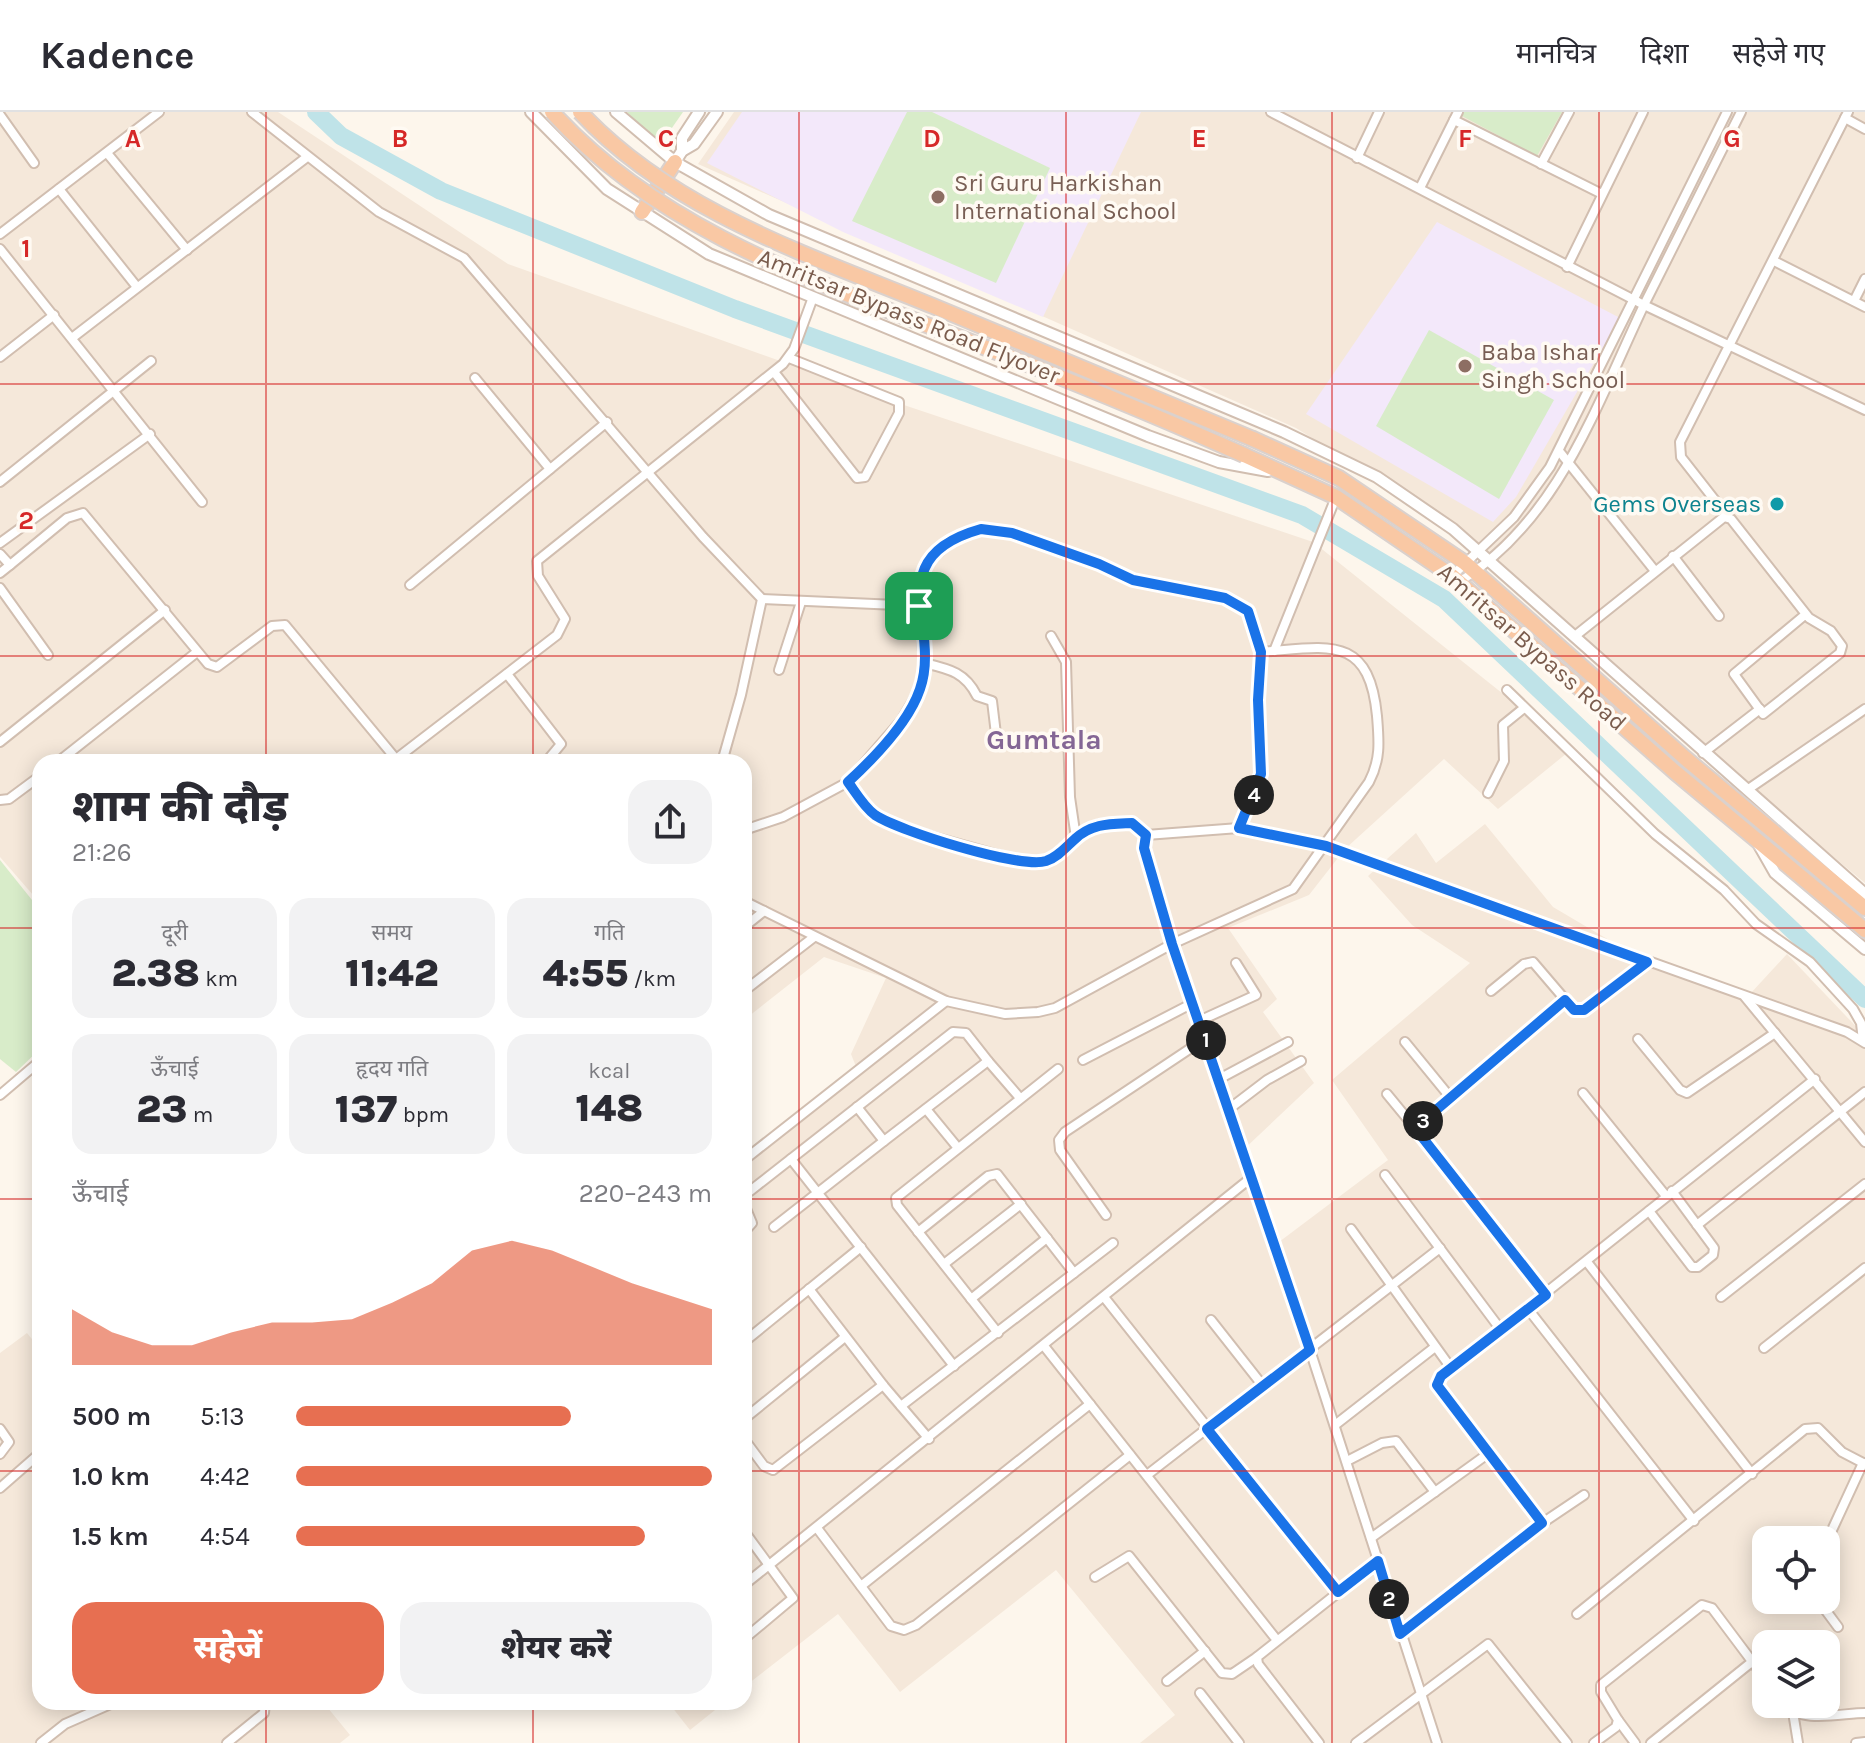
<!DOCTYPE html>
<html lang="hi">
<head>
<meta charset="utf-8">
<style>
  body { margin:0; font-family:Karla,"Noto Sans Devanagari",sans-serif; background:#f2f2f3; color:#2b2b33; height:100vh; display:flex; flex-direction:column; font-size:30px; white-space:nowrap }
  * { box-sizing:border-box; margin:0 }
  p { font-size:26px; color:#7c7c81 }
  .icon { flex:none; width:44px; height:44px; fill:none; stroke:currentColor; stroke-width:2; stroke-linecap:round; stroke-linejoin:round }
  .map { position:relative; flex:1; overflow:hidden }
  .panel { position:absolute; left:32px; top:642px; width:720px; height:956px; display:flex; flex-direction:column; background:#fff; border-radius:24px; box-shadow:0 4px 20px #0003 }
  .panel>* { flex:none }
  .tools { position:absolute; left:1752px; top:1414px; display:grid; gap:16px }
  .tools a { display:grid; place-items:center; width:88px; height:88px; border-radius:16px; background:#fff; box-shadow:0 4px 20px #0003; font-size:40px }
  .pin { position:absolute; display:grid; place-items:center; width:68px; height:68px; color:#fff; margin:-34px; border-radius:16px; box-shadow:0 4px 12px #0006 }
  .km { position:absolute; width:40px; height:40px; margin:-20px; border-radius:50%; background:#222; color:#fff; font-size:22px; line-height:40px; text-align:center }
  .round { display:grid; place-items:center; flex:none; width:84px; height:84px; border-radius:24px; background:#f2f2f3 }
  .overview { display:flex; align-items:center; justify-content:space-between; height:136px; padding:0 40px }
  h1 { font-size:44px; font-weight:800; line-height:60px }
  .figures { display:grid; grid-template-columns:repeat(3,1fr); gap:12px; height:136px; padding:8px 40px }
  .figures div { display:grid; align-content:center; border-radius:20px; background:#f2f2f3; text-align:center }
  .figures b { font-size:40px; font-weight:800 }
  .figures small { font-size:22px; font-weight:400 }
  .figures p { font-size:22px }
  .chart { height:224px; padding:16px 40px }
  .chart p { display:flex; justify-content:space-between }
  .chart svg { width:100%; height:144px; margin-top:8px; fill:#e76f51; opacity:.7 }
  .action { display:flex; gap:16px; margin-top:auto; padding:16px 40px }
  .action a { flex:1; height:92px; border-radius:24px; background:#e76f51; color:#fff; font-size:32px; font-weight:800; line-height:92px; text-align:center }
  .action a+a { background:#f2f2f3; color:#2b2b33 }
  ul { padding:0 40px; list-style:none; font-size:26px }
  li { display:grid; grid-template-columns:128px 96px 1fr; align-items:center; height:60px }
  li i { height:20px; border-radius:10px; background:#e76f51 }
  header { display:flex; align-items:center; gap:48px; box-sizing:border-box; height:112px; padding:0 40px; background:#fff; border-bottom:2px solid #e1e1e2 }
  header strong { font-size:38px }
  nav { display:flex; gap:44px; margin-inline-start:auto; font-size:28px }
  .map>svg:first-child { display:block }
</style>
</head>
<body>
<header>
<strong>Kadence</strong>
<nav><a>मानचित्र</a><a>दिशा</a><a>सहेजे गए</a></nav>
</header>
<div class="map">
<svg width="1865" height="1631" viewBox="0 0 1865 1631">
  <rect width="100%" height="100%" fill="#fdf6ec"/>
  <g fill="#f5e8da" fill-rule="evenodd">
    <path d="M 0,0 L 278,0 L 508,152 L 898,291 L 1313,430 L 1572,637 L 1498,697 L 1444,647 L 1345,737 L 1309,783 L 1228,816 L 1277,887 L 1263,900 L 1314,971 L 1241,1040 L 1275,1133 L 1388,1048 L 1332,968 L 1470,851 L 1412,813 L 1368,764 L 1416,721 L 1436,751 L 1485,712 L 1553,795 L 1665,861 L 1750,882 L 1787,842 L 1865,924 L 1865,1631 L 1140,1631 L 1175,1603 L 1056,1458 L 900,1580 L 838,1502 L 744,1575 L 744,1051 L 859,962 L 851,942 L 886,866 L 824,845 L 744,908 L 744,650 L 40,650 L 40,791 L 0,745 ZM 1766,1428 L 1826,1428 L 1826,1488 L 1766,1488 ZM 1766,1532 L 1826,1532 L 1826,1592 L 1766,1592 Z"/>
    <path d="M 734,0 L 1865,0 L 1865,771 L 1784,704 L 1479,431 L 1296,316 L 698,52 Z"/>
    <path d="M 27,1221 L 40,1237 L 40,1590 L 323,1590 L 350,1623 L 340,1631 L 0,1631 L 0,1241 Z"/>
    <path d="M 668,1590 L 725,1590 L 690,1618 Z"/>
  </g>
  <g fill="#f3e8fa">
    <path d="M 742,0 L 1141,0 L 1043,205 L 843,120 L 707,51 Z"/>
    <path d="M 1437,110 L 1620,206 L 1516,385 L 1493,410 L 1306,302 Z"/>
  </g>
  <g fill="#d8ecc9">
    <path d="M 627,0 L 683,0 L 660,33 Z"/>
    <path d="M 907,0 L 932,0 L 1050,56 L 996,171 L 852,109 Z"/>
    <path d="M 1464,0 L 1562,0 L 1537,44 L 1462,4 Z"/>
    <path d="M 1429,218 L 1554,288 L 1499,387 L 1376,314 Z"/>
    <path d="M 0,748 L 40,798 L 40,937 L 16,960 L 0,947 Z"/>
  </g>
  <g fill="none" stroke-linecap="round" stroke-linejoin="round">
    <path stroke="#bfe3e8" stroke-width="18" d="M 316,0 L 341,24 L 441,79 L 735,197 L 1302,403 L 1444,487 L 1865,887"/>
    <g stroke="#d1beb0" stroke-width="12">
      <g id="minor">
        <path d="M 252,0 L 379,100 L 464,146 L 703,425 L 762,487 L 741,583 L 722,650"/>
        <path d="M 1271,0 L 1644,193 C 1596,294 1558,409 1459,470"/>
        <path d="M 1458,0 L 1454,8 L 1602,82"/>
        <path d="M 1741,0 L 1644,193 L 1865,298"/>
        <path d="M 0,3 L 34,51"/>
        <path d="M 1845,6 L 1865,17"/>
        <path d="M 107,41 L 187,138"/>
        <path d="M 1357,46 L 1379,0"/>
        <path d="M 1541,52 L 1569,0"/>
        <path d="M 1420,76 L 1454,8"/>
        <path d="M 59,77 L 137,175"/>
        <path d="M 0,122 L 159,0"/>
        <path d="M 0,137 L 202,390"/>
        <path d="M 1774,149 L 1865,195"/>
        <path d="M 1567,155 L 1643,0"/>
        <path d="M 1854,189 L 1865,167"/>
        <path d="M 72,226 L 307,45"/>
        <path d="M 0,245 L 54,203"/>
        <path d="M 774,260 L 857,366 L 865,365 L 899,301 L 899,290 L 789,246"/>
        <path d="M 475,266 L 550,357"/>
        <path d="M 1559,339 L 1655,459"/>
        <path d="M 0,370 L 151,249"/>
        <path d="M 1728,405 L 1681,345 L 1680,330 L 1848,0"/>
        <path d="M 0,431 L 150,322"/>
        <path d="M 0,442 L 10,453 L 67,406 L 83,401 L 208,552 L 217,555 L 272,514 L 285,513 L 396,647"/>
        <path d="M 1673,444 L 1719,504"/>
        <path d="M 0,461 L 10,453"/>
        <path d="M 1452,464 L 1514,405 L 1550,355 L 1727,0"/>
        <path d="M 410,473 L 607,310"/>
        <path d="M 0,476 L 48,543"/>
        <path d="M 762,487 L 919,494"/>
        <path d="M 1051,524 L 1066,550 L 1070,685 L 1076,726"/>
        <path d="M 1575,524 L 1724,405 L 1731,407 L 1809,506 L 1831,519 L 1842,534 L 1840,541 L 1763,602 L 1734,562 L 1806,502"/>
        <path d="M 1274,539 L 1336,385"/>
        <path d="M 924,551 C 949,557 965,560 977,584 L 992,589 L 996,622"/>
        <path d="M 779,558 L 801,490"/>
        <path d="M 507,562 L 561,632 L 546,650"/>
        <path d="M 1507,578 L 1655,722 L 1724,778 L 1756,812 L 1810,850 L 1853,897 L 1861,911 L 1863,929"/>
        <path d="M 0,630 L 165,498"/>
        <path d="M 1703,641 L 1760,597"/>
        <path d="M 58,650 L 197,540"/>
        <path d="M 398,650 L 396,647 L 557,523 L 565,507 L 538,464 L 537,449 L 783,252 L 794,237 L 812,188"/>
        <path d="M 848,670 L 869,698 L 898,715 L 1023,750 L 1046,749 L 1085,719 L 1100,712 L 1132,711 L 1146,723"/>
        <path d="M 1747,678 L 1865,597"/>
        <path d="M 1488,681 L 1504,649 L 1503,613 L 1524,596"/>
        <path d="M 0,688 L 9,687 L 40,664"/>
        <path d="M 1239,716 L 1326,734 L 1847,920 L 1865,931"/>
        <path d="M 744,718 L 783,705 L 848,670 L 901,609 L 920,577 L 924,551 L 919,494 L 923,459 L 934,444 L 957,425 L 981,417 L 1012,421 L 1099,452 L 1125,466 L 1225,486 L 1248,499 L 1261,540 L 1258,588 L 1261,662 L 1239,716 L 1146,723 L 1144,736 L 1172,832 L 1310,1238 L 1437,1631"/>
        <path d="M 744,789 L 946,889 L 1005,902 L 1038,900 L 1055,896 L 1172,832 L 1293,777 L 1369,670 C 1381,647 1379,629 1377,604 C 1369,521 1327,535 1261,540"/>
        <path d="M 744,815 L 764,799"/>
        <path d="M 744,879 L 814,825"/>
        <path d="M 1491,879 L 1524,852 L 1533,850 L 1574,898 L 1581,899 L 1647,850"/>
        <path d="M 1745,885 L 1865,1030"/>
        <path d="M 1199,909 L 1256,883 L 1236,851"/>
        <path d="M 1638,927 L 1680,978 L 1687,981 L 1775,921"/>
        <path d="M 1405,930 L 1450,985"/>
        <path d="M 1083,948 L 1193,891"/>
        <path d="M 1219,967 L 1288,930"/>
        <path d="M 1583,981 L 1666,1084"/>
        <path d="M 1387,982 L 1415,1016"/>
        <path d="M 0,983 L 40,949"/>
        <path d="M 857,995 L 884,1029 L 988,949 L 1020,986"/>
        <path d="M 926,997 L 958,1036"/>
        <path d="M 1229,997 L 1267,968 L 1301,949"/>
        <path d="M 791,1047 L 954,1254"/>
        <path d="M 744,1048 L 946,889"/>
        <path d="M 1385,1063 L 1501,1218"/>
        <path d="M 750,1079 L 953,920 L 966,921 L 988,949"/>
        <path d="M 744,1092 L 752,1111 L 744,1120"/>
        <path d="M 1649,1099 L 1692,1155 L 1698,1155 L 1713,1143 L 1714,1136 L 1672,1079"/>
        <path d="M 1106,1103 L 1060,1038 L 1059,1028 L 1065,1020 L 1206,926"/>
        <path d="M 1697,1113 L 1865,980"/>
        <path d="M 774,1115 L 884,1029"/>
        <path d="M 1351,1117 L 1451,1256 L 1815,967"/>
        <path d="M 918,1120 L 988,1064 L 997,1062 L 1074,1161"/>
        <path d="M 1587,1150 L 1752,1362"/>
        <path d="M 944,1152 L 1021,1092"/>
        <path d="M 1546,1183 L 1415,1016 L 1565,888"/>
        <path d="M 1104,1185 L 1338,1480"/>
        <path d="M 1721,1185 L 1865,1072"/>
        <path d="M 971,1187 L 1047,1126"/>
        <path d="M 1528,1197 L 1694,1409"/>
        <path d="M 1211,1208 L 1263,1274"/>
        <path d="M 998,1221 L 897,1093 L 896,1086 L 1058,957"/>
        <path d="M 744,1230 L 861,1135"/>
        <path d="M 1044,1234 L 1276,1527"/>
        <path d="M 1764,1236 L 1865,1156"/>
        <path d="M 883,1273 L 929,1327"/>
        <path d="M 901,1294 L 1113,1131"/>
        <path d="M 744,1307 L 845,1225"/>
        <path d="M 1335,1313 L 1435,1235"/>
        <path d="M 0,1317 L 9,1330 L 0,1342"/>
        <path d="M 744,1327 L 764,1354 L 773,1358 L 883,1273 L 809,1177"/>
        <path d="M 1489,1341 L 1542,1411"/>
        <path d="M 1347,1349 L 1382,1331 L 1396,1329 L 1435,1380"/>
        <path d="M 1147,1363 L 1440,1136"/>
        <path d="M 0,1376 L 40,1341"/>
        <path d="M 817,1416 L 891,1514 L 904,1518 L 916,1513 L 1130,1343"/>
        <path d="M 744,1419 L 793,1486 L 744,1527"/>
        <path d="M 1371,1426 L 1489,1341 L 1439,1277 L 1438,1268 L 1451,1256"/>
        <path d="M 1826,1431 L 1863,1351"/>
        <path d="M 1095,1465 L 1129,1444 L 1222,1561 L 1232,1562 L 1257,1545"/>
        <path d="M 744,1473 L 1252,1065"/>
        <path d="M 861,1474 L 1090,1292"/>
        <path d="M 1761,1484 L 1766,1480"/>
        <path d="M 1818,1488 L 1838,1515"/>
        <path d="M 1577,1502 L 1805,1317 L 1818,1316 L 1842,1340 L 1865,1352"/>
        <path d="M 1400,1522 L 1523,1424 L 1584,1383"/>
        <path d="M 1167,1569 L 1205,1539"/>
        <path d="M 1200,1581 L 1239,1631"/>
        <path d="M 1784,1592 C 1800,1612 1842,1601 1865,1601"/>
        <path d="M 1793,1600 L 1798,1631"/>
        <path d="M 1618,1608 L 1635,1631"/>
        <path d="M 41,1631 L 65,1612 L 115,1590"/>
        <path d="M 227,1631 L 264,1601 L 265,1590"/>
        <path d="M 1319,1631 L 1258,1552 L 1257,1545 L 1378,1449"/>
        <path d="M 1356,1631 L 1488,1532 L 1567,1631"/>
        <path d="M 1594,1631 L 1616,1615 L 1618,1608 L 1601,1580 L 1601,1573 L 1702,1493 L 1712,1496 L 1766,1568"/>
        <path d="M 1651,1631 L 1753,1549"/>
        <path d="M 1856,1631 L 1865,1630"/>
      </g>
    </g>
    <g stroke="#d1beb0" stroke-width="14">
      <g id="tertiary">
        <path d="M 531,0 L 607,77 L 709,142 L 1148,324 L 1219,350 L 1268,359"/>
        <path d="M 616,0 L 675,50 L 769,103 L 1284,320 L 1377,365 L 1453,417 L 1865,782"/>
        <path d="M 682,39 L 682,26 L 699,0"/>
        <path d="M 675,50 L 682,39 L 694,32 L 717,0"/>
        <path d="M 1759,733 L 1775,761 L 1865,837"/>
      </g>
    </g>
    <g stroke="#dad1cd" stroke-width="18">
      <g id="trunk">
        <path d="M 642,100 L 675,50"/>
        <path d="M 1253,327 L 1339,366 L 1465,451 L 1685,646 L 1865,796"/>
        <path d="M 1244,343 L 1336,385 L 1452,464 L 1675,660 L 1865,818"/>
      </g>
    </g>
    <use href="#minor" stroke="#fff" stroke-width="8"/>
    <use href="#tertiary" stroke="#fff" stroke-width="10"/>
    <use href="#trunk" stroke="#f9c8a4" stroke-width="14"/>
    <g stroke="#dad1cd" stroke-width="18" stroke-linecap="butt">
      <g id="trunk-bridge">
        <path d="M 552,0 C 659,118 813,169 958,225 C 1054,262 1150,301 1244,343"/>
        <path d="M 580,0 C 672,99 811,144 933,194 C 1040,238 1147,282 1253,327"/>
      </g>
    </g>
    <use href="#trunk-bridge" stroke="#f9c8a4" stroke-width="14"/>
  </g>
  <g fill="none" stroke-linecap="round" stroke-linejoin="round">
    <g stroke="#fff" stroke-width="16">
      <path id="route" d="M 981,417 L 1012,421 L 1099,452 L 1133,468 L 1225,486 L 1248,499 L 1261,540 L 1258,588 L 1261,662 L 1239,716 L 1326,734 L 1647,850 L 1584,898 L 1574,898 L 1565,888 L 1415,1016 L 1546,1183 L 1441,1264 L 1437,1273 L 1542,1411 L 1400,1522 L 1378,1449 L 1338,1480 L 1207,1317 L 1310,1238 L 1172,832 L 1144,736 L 1146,723 L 1132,711 C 1111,712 1092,711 1075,727 C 1066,735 1058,745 1046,749 C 1020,757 899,719 875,703 C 864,695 856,681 848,670 C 873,647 909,610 920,577 C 942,514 878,446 981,417 Z"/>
    </g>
    <use href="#route" stroke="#1a73e8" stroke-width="10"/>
  </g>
  <path fill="none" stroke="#d62828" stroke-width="2" stroke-opacity="0.55" d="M 266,0 L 266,650M 533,0 L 533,650M 799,0 L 799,1631M 1066,0 L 1066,1631M 1332,0 L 1332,1631M 1599,0 L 1599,1631M 0,272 L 1865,272M 0,544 L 1865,544M 0,816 L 40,816M 744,816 L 1865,816M 0,1087 L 40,1087M 744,1087 L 1865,1087M 0,1359 L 40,1359M 744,1359 L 1865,1359M 266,1590 L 266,1631M 533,1590 L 533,1631"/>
  <g fill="#8d6e63" stroke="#fffaf3" stroke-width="3">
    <circle cx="938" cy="85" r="8"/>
    <circle cx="1465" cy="254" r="8"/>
  </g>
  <circle fill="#0f9aa8" stroke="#fffaf3" stroke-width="3" cx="1777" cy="392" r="8"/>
  <g text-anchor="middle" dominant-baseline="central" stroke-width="7" stroke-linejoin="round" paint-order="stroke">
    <g font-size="24" fill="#785e54" stroke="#fffaf3" text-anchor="start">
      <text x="954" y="71">Sri Guru Harkishan<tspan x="954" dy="28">International School</tspan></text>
      <text x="1481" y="240">Baba Ishar<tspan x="1481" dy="28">Singh School</tspan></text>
    </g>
    <g font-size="24" fill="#7a5c4d" stroke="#fffaf3">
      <text transform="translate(909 204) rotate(22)">Amritsar Bypass Road Flyover</text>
      <text transform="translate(1532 535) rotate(41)">Amritsar Bypass Road</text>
    </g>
    <g font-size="24" fill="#0d838f" stroke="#fffaf3" text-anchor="end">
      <text x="1761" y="392">Gems Overseas</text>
    </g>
    <g font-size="28" font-weight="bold" fill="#846695" stroke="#fffaf3">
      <text x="1044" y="627">Gumtala</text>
    </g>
  </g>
  <g font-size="26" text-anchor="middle" font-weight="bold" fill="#d62828" stroke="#fffaf3" stroke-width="7" stroke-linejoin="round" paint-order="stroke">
    <text x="133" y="35">A</text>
    <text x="400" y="35">B</text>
    <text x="666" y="35">C</text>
    <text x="932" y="35">D</text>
    <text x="1199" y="35">E</text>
    <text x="1465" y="35">F</text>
    <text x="1732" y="35">G</text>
    <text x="26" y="145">1</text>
    <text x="26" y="417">2</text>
  </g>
</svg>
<div class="tools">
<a><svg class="icon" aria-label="locate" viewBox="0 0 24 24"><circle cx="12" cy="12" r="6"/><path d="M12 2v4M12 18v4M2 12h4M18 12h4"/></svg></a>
<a><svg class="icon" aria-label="layers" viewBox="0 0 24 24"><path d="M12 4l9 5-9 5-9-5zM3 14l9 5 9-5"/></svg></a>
</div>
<div class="pin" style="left:919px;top:494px;background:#1e9e55"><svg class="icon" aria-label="arrive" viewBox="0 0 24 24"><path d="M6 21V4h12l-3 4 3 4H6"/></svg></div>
<b class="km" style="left:1206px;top:928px">1</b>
<b class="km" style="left:1389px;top:1487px">2</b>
<b class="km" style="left:1423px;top:1009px">3</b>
<b class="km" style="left:1254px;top:683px">4</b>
<section class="panel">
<div class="overview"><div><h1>शाम की दौड़</h1><p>21:26</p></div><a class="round"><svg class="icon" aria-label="share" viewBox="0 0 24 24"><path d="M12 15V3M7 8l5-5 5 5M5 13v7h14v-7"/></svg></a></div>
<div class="figures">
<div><p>दूरी</p><b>2.38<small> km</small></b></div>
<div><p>समय</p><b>11:42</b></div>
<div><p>गति</p><b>4:55<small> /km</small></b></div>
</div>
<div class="figures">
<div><p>ऊँचाई</p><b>23<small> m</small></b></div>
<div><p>हृदय गति</p><b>137<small> bpm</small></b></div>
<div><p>kcal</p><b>148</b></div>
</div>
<div class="chart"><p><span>ऊँचाई</span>220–243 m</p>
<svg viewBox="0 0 160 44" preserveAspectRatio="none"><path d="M0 44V27L10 34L20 38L30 38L40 34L50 31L60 31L70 30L80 25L90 19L100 9L110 6L120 9L130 14L140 19L150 23L160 27V44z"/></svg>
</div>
<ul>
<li><b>500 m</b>5:13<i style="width:66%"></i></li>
<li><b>1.0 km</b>4:42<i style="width:100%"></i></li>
<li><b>1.5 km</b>4:54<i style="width:84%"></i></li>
</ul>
<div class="action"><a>सहेजें</a><a>शेयर करें</a></div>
</section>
</div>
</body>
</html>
